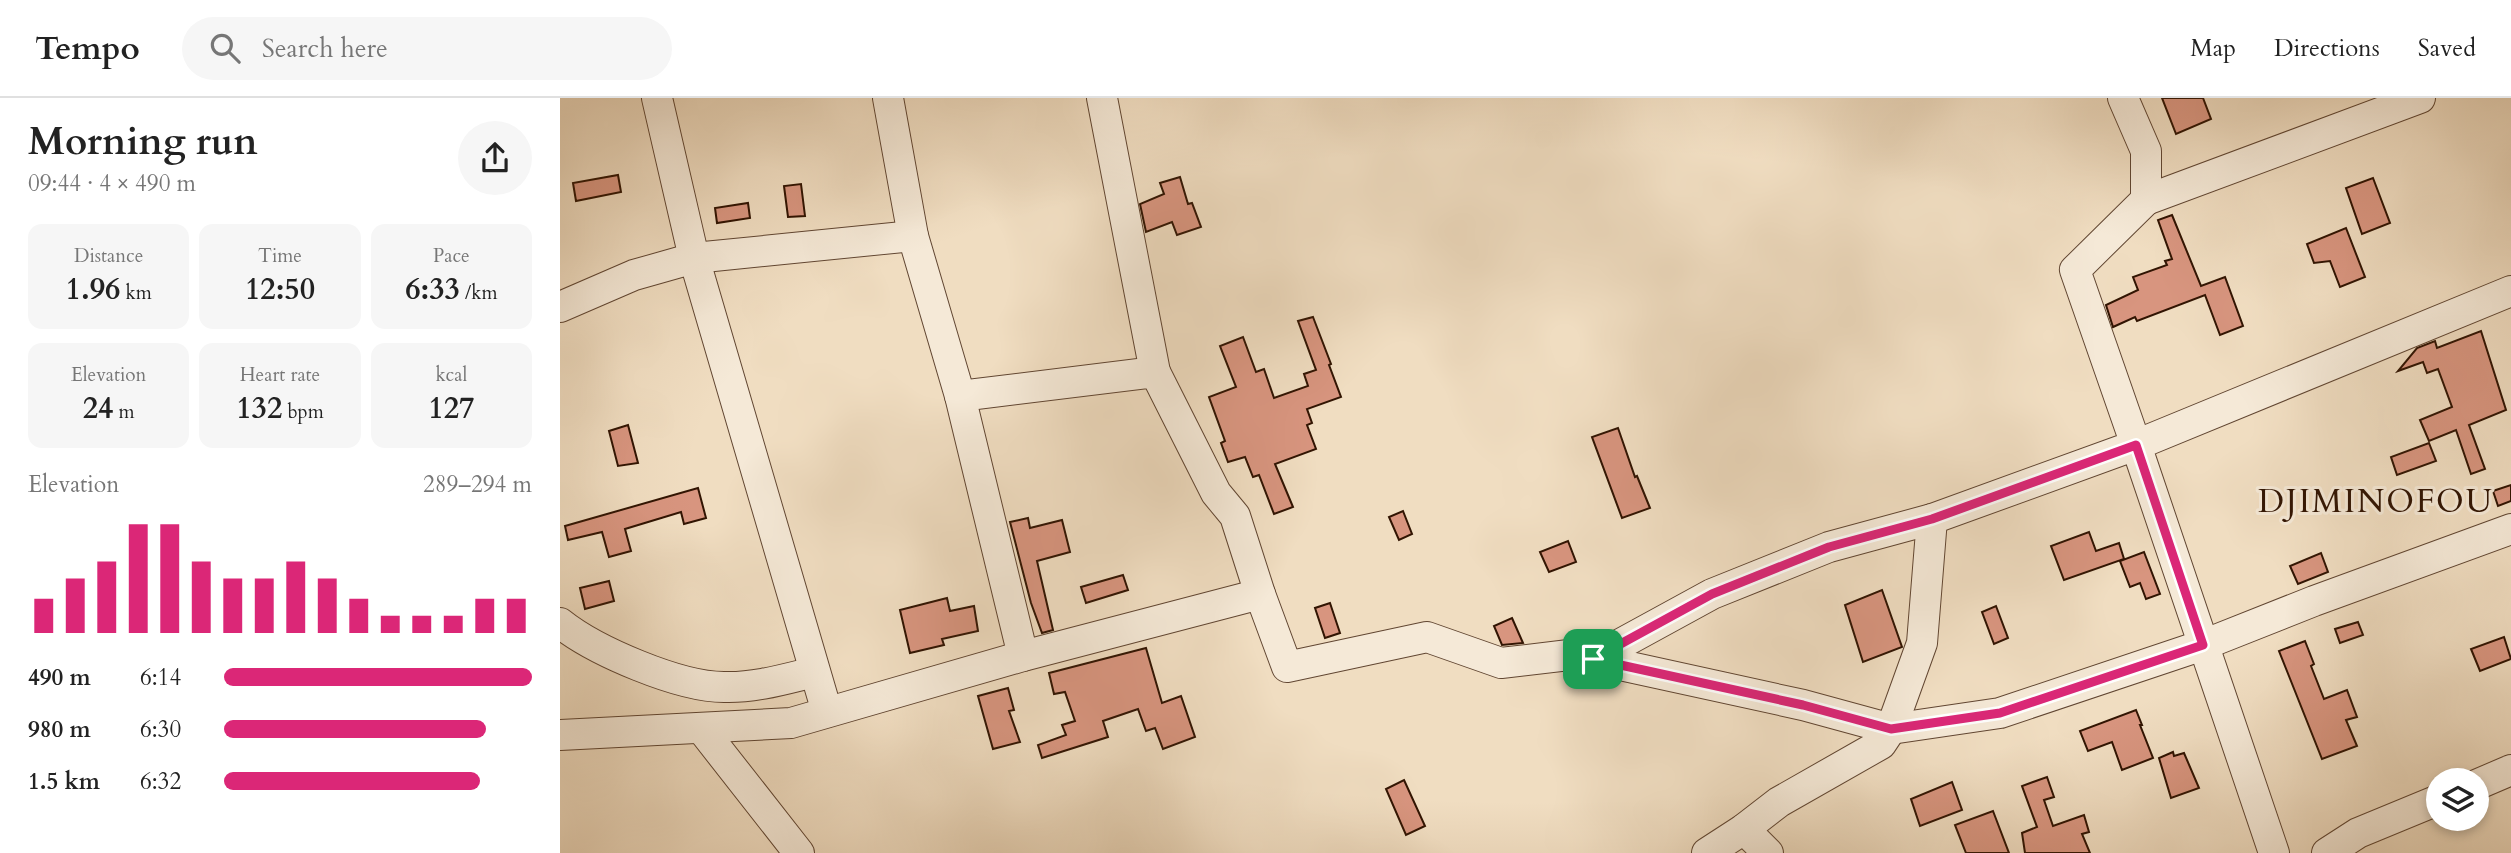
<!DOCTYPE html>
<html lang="en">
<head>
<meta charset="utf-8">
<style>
  body { margin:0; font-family:Cardo,serif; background:#f6f6f6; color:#222; height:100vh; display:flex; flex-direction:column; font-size:26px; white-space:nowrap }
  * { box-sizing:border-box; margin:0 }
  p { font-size:23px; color:#767676 }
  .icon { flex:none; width:38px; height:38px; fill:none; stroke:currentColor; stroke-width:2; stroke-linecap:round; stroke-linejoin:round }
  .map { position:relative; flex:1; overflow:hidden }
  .panel { display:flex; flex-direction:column; background:#fff; width:560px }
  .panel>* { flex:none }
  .tools { position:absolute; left:1866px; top:670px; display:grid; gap:14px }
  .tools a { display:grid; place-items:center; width:63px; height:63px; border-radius:50%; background:#fff; box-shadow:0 4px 10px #0003; font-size:35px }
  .pin { position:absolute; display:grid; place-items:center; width:60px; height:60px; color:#fff; margin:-30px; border-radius:14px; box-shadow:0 4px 10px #0006 }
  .round { display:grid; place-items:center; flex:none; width:74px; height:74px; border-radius:37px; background:#f6f6f6 }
  .headline { display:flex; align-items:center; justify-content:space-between; height:119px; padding:0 28px }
  h1 { font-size:38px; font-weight:700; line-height:52px }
  .stats { display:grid; grid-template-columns:repeat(3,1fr); gap:10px; height:119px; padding:7px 28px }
  .stats div { display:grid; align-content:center; border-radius:14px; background:#f6f6f6; text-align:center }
  .stats b { font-size:30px; font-weight:700 }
  .stats small { font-size:19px; font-weight:400 }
  .stats p { font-size:19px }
  .chart { height:196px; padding:14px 28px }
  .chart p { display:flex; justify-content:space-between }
  .chart svg { width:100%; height:126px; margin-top:7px; stroke:#db2777; stroke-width:6 }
  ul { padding:0 28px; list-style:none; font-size:23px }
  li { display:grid; grid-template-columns:112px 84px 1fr; align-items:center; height:52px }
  li i { height:18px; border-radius:9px; background:#db2777 }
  header { display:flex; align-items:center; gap:42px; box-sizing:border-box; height:98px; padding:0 35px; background:#fff; border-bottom:2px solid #e0e0e0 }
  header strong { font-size:33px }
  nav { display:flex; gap:38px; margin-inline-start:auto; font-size:24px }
  .search { width:490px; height:63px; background:#f6f6f6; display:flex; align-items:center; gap:18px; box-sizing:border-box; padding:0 24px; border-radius:38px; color:#767676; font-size:26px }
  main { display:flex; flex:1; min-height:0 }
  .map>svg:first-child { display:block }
</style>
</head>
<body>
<header>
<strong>Tempo</strong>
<div class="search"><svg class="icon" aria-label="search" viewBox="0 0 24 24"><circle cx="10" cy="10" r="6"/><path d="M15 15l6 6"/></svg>Search here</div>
<nav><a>Map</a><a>Directions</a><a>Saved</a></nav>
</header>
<main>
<section class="panel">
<div class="headline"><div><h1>Morning run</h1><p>09:44 · 4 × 490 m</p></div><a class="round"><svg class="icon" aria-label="share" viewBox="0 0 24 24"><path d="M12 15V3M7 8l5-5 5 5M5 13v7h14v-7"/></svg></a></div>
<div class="stats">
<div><p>Distance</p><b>1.96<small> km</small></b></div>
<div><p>Time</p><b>12:50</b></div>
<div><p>Pace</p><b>6:33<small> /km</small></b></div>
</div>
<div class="stats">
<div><p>Elevation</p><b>24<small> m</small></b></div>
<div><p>Heart rate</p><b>132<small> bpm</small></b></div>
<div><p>kcal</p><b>127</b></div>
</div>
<div class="chart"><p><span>Elevation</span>289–294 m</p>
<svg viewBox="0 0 160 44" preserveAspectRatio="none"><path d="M5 44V32M15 44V25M25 44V19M35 44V6M45 44V6M55 44V19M65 44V25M75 44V25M85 44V19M95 44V25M105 44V32M115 44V38M125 44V38M135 44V38M145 44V32M155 44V32"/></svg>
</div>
<ul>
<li><b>490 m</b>6:14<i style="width:100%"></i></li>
<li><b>980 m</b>6:30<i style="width:85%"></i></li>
<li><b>1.5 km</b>6:32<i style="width:83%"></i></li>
</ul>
</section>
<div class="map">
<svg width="1951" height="755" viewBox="0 0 1951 755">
  <rect width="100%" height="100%" fill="#f0ddc1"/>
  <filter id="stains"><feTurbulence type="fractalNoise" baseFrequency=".00286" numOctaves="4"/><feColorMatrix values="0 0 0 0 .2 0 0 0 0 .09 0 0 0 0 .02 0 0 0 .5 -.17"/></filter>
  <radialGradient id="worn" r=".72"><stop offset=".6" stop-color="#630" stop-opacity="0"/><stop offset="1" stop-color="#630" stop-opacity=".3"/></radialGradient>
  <g fill="#d8957f" stroke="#311402" stroke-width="2">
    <path d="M 1602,0 L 1643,0 L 1651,21 L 1616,36 Z"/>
    <path d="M 58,77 L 61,94 L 16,103 L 13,85 Z"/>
    <path d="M 620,79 L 628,106 L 632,105 L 641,129 L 617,137 L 612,124 L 586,134 L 580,106 L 604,96 L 600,85 Z"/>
    <path d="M 1813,80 L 1830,125 L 1802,136 L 1786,90 Z"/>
    <path d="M 241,86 L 245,118 L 228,119 L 224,88 Z"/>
    <path d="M 188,105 L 190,120 L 157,125 L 155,110 Z"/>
    <path d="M 1612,117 L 1641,188 L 1665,179 L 1683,228 L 1660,237 L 1645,197 L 1577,223 L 1575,219 L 1553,229 L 1546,207 L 1578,192 L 1573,179 L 1607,167 L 1605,163 L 1612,161 L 1598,122 Z"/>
    <path d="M 1786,130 L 1805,179 L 1780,189 L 1770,163 L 1754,165 L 1747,146 Z"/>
    <path d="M 753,219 L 771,266 L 769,267 L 781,299 L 747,311 L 752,325 L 747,327 L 756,351 L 715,366 L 733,409 L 714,416 L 699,377 L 693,379 L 685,359 L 668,364 L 661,345 L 665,343 L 649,299 L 676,289 L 660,248 L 683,239 L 696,274 L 704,271 L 714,300 L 748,288 L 744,276 L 756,272 L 738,223 Z"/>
    <path d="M 1921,233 L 1946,312 L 1909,327 L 1925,371 L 1911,376 L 1896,332 L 1869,343 L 1860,322 L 1892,309 L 1878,271 L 1867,275 L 1863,264 L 1838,273 L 1857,250 L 1875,243 L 1877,250 Z"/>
    <path d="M 68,327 L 78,365 L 58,368 L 49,333 Z"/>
    <path d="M 1058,330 L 1075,379 L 1077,378 L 1090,410 L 1062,420 L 1032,339 Z"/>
    <path d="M 1869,345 L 1876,363 L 1837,377 L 1831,359 Z"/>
    <path d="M 1951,387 L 1951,403 L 1938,408 L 1933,393 Z"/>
    <path d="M 138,390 L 146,420 L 124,426 L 121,414 L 65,431 L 71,453 L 49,459 L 42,434 L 8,442 L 5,428 Z"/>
    <path d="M 843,413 L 852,436 L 839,442 L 829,419 Z"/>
    <path d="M 468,420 L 470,430 L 502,422 L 510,454 L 477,463 L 493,532 L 482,535 L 471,505 L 450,424 Z"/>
    <path d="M 1529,434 L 1536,453 L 1559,445 L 1564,461 L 1504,482 L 1491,448 Z"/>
    <path d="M 1008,443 L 1016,464 L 989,474 L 980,454 Z"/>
    <path d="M 1584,454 L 1600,496 L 1586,501 L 1580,485 L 1570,489 L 1560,463 Z"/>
    <path d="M 1761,455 L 1768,474 L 1738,486 L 1730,468 Z"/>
    <path d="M 563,477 L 568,492 L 526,505 L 521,489 Z"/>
    <path d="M 49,483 L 54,503 L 25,511 L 20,490 Z"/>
    <path d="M 1322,492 L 1342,549 L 1303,564 L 1285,507 Z"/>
    <path d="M 387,500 L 390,513 L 414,508 L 418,533 L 382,541 L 384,547 L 350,555 L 340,512 Z"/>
    <path d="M 770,505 L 780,535 L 765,540 L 755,510 Z"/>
    <path d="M 1436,508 L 1448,540 L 1434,546 L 1422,514 Z"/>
    <path d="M 952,520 L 963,545 L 942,547 L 934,528 Z"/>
    <path d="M 1798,524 L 1803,537 L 1780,545 L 1775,531 Z"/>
    <path d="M 1944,539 L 1951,561 L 1920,573 L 1911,551 Z"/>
    <path d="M 1745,543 L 1754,566 L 1751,568 L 1764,601 L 1787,592 L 1797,619 L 1786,622 L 1797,648 L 1762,661 L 1719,553 Z"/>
    <path d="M 586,550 L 602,605 L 621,598 L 635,639 L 603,651 L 595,630 L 586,633 L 578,611 L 543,623 L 548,639 L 482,660 L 478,647 L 506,637 L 502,627 L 515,623 L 505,594 L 494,596 L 489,575 Z"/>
    <path d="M 448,590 L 454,612 L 449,613 L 460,644 L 433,651 L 418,598 Z"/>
    <path d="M 1576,612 L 1582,627 L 1580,627 L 1593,660 L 1562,672 L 1552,644 L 1528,653 L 1520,633 Z"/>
    <path d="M 1613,654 L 1614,658 L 1624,655 L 1639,690 L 1611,700 L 1599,660 Z"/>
    <path d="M 1487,679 L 1494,699 L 1484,702 L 1493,728 L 1524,717 L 1529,734 L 1522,736 L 1530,755 L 1465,755 L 1462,735 L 1477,729 L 1462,688 Z"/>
    <path d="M 844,682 L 865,728 L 846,737 L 826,691 Z"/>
    <path d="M 1392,684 L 1402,712 L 1360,728 L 1351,701 Z"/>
    <path d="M 1433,713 L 1449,755 L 1406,755 L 1395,727 Z"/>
  </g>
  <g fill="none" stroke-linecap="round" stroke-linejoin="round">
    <g stroke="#614632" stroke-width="32">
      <g id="minor">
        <path d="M 97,0 L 134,160 L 267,614"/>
        <path d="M 328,0 L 353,138 L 400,298 L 595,274 L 656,395 L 675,418 L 700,496"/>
        <path d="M 542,0 L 595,274"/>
        <path d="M 1586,102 L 1860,0"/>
        <path d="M 0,209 L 74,177 L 134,160 L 353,138"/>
        <path d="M 400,298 L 463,558"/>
        <path d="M 0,525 C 35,553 119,589 164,589 C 195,590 225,581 254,574"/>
        <path d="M 1033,561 L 1152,496 L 1269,449 L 1372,421 L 1576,347 L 1515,172 L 1586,102 L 1586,53 L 1563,0"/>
        <path d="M 141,630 L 239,755"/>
        <path d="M 0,637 L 231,625 L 463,558 L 700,496 L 727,569 L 867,539 L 941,565 L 1009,557 L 1033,561 L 1243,607 L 1331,631 L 1440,615 L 1643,547 L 1754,503 L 1951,431"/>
        <path d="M 1916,687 L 1951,672"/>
        <path d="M 1184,731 L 1208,755"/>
        <path d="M 1147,755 L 1184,731 L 1219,704 L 1321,646 L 1331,631 L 1362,545 L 1372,421"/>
        <path d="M 1714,755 L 1576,347 L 1951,193"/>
        <path d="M 1767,755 L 1798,735 L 1878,702"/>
      </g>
    </g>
    <use href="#minor" stroke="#f5e9d7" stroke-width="30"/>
  </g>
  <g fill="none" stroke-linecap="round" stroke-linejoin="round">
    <g stroke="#fff" stroke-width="14">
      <path id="route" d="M 1576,347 L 1643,547 L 1440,615 L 1331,631 L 1243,607 L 1033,561 L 1152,496 L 1269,449 L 1372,421 Z"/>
    </g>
    <use href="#route" stroke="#db2777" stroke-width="9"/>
  </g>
  <g text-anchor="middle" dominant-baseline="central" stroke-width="6" stroke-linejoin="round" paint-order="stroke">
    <g font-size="32" letter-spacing="2" fill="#311402" stroke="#f5e9d7">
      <text x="1816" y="404">DJIMINOFOU</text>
    </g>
  </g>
  <rect width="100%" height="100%" filter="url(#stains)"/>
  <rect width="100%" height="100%" fill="url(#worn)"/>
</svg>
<div class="tools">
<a><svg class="icon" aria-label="layers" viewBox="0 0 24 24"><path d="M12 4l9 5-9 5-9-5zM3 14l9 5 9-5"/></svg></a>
</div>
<div class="pin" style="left:1033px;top:561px;background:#1e9e55"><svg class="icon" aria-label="arrive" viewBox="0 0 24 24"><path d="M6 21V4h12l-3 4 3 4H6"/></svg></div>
</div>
</main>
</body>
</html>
